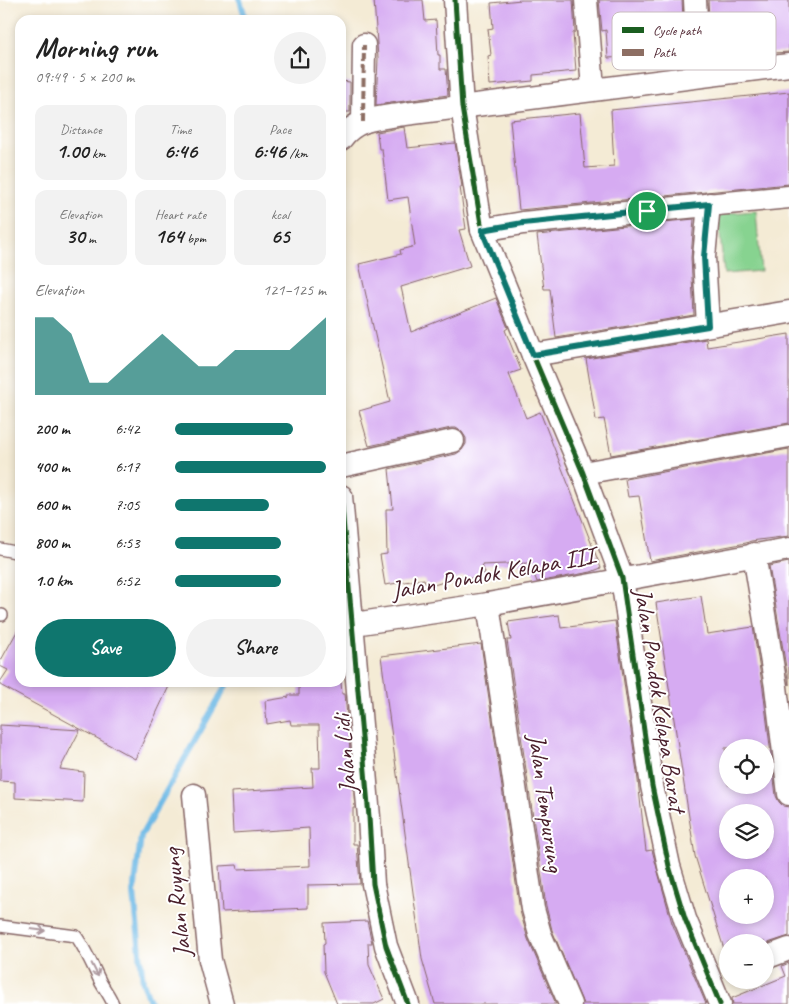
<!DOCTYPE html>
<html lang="en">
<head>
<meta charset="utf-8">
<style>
  body { margin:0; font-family:Caveat,sans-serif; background:#f2f2f2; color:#222; height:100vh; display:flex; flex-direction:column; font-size:19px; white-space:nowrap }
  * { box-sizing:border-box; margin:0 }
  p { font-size:16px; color:#767676 }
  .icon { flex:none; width:28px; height:28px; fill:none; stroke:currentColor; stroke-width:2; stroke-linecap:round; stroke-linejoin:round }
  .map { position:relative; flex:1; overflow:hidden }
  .details { position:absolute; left:15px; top:15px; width:331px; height:672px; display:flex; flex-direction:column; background:#fff; border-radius:15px; box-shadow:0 2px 8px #0003 }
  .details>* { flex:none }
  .buttons { position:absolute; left:719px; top:739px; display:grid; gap:10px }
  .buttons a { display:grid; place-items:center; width:55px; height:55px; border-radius:50%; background:#fff; box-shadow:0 2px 8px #0003; font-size:25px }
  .pin { position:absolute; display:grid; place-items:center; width:42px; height:42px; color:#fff; margin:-21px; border:2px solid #fff; border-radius:50%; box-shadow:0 1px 5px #0007 }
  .round { display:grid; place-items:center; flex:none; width:52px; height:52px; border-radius:26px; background:#f2f2f2 }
  .head { display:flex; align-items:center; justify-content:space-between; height:85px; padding:0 20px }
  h1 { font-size:28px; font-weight:800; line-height:38px }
  .stats { display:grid; grid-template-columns:repeat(3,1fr); gap:8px; height:85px; padding:5px 20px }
  .stats div { display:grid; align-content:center; border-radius:12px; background:#f2f2f2; text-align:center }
  .stats b { font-size:21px; font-weight:800 }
  .stats small { font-size:14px; font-weight:400 }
  .stats p { font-size:14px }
  .chart { height:140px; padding:10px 20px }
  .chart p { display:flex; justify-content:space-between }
  .chart svg { width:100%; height:90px; margin-top:5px; fill:#0f766e; opacity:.7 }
  .cta { display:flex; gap:10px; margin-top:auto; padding:10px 20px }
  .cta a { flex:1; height:58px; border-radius:30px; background:#0f766e; color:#fff; font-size:20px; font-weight:800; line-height:58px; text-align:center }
  .cta a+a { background:#f2f2f2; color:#222 }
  ul { padding:0 20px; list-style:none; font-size:16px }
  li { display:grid; grid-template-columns:80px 60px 1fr; align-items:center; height:38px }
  li i { height:12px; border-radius:6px; background:#0f766e }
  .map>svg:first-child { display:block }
</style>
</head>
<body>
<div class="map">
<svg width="789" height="1004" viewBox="0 0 789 1004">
  <rect width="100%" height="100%" fill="#fff"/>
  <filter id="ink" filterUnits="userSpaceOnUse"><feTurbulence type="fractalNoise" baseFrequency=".02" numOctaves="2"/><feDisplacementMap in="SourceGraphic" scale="10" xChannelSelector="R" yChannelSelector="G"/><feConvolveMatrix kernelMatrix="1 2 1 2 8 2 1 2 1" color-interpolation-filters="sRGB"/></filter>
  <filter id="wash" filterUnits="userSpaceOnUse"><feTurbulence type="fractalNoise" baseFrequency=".0096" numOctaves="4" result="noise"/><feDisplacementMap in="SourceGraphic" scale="20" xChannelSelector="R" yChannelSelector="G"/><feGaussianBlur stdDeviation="1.12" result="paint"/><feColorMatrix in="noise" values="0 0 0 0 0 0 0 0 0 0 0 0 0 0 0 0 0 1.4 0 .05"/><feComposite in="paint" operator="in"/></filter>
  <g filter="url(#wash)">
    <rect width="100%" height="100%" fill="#f4ebd5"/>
    <path fill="#87d390" stroke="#68795e" d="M 756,211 L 761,271 L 724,274 L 718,214 Z"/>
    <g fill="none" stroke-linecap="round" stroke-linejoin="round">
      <g stroke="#6bb8e5" stroke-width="6">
        <path d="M 240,0 L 246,20"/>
        <path d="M 151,1004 L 143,982 L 134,893 L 141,836 L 228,682"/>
      </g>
    </g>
    <g id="blocks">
      <g fill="#d6abf2" fill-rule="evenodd">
        <path d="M 374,0 L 423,0 L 425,21 L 436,20 L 438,55 L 440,55 L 440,69 L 446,69 L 448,95 L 376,105 L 378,58 Z"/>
        <path d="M 521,0 L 573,0 L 575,32 L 573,33 L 576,71 L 533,75 L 533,81 L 490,85 L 488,56 L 491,55 L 488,29 L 493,28 L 491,3 Z"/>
        <path d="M 599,0 L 682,0 L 685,55 L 683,55 L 683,59 L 644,61 L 644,56 L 608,58 L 606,30 L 602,31 Z"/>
        <path d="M 708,0 L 789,0 L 789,52 L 757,54 L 757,48 L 711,53 Z"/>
        <path d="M 341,81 L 350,82 L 350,112 L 341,112 Z"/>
        <path d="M 789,92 L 789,184 L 519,210 L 510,120 L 580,113 L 585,168 L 614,166 L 611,110 Z"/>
        <path d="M 404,127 L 407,148 L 455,143 L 462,187 L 460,187 L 466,229 L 459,230 L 470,266 L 401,287 L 411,332 L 496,298 L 508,328 L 505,330 L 521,370 L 509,374 L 526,418 L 540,412 L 601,568 L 591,572 L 537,582 L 530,563 L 482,565 L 485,573 L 466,580 L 464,576 L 427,587 L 424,579 L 385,585 L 380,555 L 387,554 L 386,509 L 393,509 L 389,469 L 456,454 L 462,450 L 466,444 L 466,438 L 462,432 L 456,428 L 451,428 L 369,446 L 359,411 L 390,402 L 359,264 L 401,254 L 400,250 L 415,246 L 408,197 L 388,200 L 382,149 L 379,149 L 377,132 Z"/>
        <path d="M 694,219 L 691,258 L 694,315 L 556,338 L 550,289 L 544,289 L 537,235 Z"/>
        <path d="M 789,334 L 789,423 L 611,455 L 604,419 L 596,420 L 586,359 L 706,339 L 707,347 Z"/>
        <path d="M 789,449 L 789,536 L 751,541 L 746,543 L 650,561 L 639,496 L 628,497 L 625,479 Z"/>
        <path d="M 789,562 L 789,685 L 769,566 Z"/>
        <path d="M 701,596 L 707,634 L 753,627 L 763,689 L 776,796 L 779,802 L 783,806 L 789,807 L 789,936 L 765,944 L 765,942 L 728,942 L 728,948 L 724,949 L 695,856 L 656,603 ZM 725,748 L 765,748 L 765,785 L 728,785 L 728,765 ZM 728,812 L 765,812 L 765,850 L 728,850 ZM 728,878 L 765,878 L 765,915 L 728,915 Z"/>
        <path d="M 559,615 L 561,628 L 615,621 L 637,772 L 646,851 L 652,850 L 672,923 L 706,1004 L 583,1004 L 552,930 L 546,906 L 507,640 L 511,640 L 508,622 Z"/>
        <path d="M 20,626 L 20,682 L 171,682 L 135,759 L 0,685 L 0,682 L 8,670 L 0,666 L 0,662 Z"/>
        <path d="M 481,644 L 520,911 L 528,939 L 556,1004 L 435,1004 L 422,959 L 381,656 Z"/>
        <path d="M 299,682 L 341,682 L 342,694 L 345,694 L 355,808 L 353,808 L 353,844 L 357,844 L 360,884 L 308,885 L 308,908 L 222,912 L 219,866 L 237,865 L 238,869 L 310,866 L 309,828 L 233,833 L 231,792 L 313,787 L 312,768 L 320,768 L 319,725 L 291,725 L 290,720 L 267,724 L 265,701 L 289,697 L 289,695 L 299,695 Z"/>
        <path d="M 0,725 L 80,730 L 60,769 L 84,772 L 83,802 L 15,798 L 15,782 L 0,781 Z"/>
        <path d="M 367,921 L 372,943 L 368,943 L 369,965 L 384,999 L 374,1004 L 337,1004 L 324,972 L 323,944 L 325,943 L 324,923 Z"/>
        <path d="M 789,963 L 789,1004 L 733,1004 L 732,998 L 786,976 L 782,966 Z"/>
      </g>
    </g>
  </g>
  <g filter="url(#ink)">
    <use href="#blocks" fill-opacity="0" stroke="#866666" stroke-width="1"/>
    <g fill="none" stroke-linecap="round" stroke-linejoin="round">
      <g stroke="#866666" stroke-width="14">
        <g id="service">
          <path d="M 0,549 L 20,553"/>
          <path d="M 0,615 L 2,615"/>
          <path d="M 0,926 L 76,936 C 86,950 93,967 101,983 C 105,990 110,996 113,1004"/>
        </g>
      </g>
      <g stroke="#866666" stroke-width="25">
        <g id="minor">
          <path d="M 455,0 L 462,107 L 482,230 L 533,355 L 583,473 L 622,578 L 652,786 L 669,866 L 685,919 L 720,1004"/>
          <path d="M 586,0 L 593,89"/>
          <path d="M 695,0 L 699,76"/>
          <path d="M 363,122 L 364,45"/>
          <path d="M 341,139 C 357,117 381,118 405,114 L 789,65"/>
          <path d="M 482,230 L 523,223 L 789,197"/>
          <path d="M 708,325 L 704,257 L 709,204"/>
          <path d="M 533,355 L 789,312"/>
          <path d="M 341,466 L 453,441"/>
          <path d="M 583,473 L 789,436"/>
          <path d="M 341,496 L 369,817 L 373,884 L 386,946 L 408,1004"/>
          <path d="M 754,554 L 776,687 L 789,794"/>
          <path d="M 488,604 L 533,909 L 540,934 L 570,1004"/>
          <path d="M 354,624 L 488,604 L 789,549"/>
          <path d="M 194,795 L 210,960 L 222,1004"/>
          <path d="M 765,958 L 789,949"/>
        </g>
      </g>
      <use href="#service" stroke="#fff" stroke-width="11"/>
      <use href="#minor" stroke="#fff" stroke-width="22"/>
      <path stroke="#8d6e63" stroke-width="4" stroke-dasharray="8 4" stroke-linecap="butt" d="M 363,122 L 364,45"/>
      <g stroke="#fff" stroke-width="8">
        <g id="cycleway">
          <path d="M 455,0 L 462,107 L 482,230 L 533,355 L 583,473 L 622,578 L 652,786 L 669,866 L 685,919 L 720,1004"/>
          <path d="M 341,496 L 369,817 L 373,884 L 386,946 L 408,1004"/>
        </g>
      </g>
      <use href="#cycleway" stroke="#1b5e20" stroke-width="5"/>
    </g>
    <defs><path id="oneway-shaft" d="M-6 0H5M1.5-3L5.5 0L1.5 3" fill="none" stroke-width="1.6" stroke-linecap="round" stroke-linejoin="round" transform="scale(1.25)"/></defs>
    <g stroke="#ae9aa0">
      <use href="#oneway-shaft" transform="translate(38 930) rotate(7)"/>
      <use href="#oneway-shaft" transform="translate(95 970) rotate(63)"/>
    </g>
  </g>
  <g fill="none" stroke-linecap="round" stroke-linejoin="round" filter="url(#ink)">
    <g stroke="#fff" stroke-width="10">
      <path id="route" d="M 709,204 L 704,257 L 708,326 L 533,355 L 482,230 L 523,223 Z"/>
    </g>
    <use href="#route" stroke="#0f766e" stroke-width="6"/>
  </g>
  <g text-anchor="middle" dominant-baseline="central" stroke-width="4" stroke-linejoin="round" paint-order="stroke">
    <g font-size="25" fill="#4a1f2b" stroke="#fff">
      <text transform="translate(493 573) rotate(-10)">Jalan Pondok Kelapa III</text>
      <text transform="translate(660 700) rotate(81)">Jalan Pondok Kelapa Barat</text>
      <text transform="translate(345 754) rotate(-95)">Jalan Lidi</text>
      <text transform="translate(546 803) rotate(82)">Jalan Tempurung</text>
      <text transform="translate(177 903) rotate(-96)">Jalan Ruyung</text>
    </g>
  </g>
  <rect x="612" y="12" width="164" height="58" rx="8" fill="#fff" stroke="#c9bcbf" stroke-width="1"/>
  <rect x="622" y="27" width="22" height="6" fill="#1b5e20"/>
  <rect x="622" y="49" width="22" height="7" fill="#8d6e63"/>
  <g font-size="14" fill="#4a1f2b">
    <text x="653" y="35">Cycle path</text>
    <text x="653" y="57">Path</text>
  </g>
</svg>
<div class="buttons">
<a><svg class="icon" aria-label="locate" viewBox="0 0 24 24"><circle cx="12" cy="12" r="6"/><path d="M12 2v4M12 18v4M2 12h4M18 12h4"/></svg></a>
<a><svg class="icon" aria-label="layers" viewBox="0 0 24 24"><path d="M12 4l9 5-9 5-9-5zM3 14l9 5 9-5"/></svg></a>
<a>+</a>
<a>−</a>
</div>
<div class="pin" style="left:647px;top:211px;background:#1e9e55"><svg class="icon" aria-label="arrive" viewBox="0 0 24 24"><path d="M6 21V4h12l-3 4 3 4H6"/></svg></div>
<section class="details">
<div class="head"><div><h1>Morning run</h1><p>09:49 · 5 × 200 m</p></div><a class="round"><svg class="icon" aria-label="share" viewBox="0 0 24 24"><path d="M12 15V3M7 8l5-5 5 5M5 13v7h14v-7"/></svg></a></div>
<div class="stats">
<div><p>Distance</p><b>1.00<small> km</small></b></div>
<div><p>Time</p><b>6:46</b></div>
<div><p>Pace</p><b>6:46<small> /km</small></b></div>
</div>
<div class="stats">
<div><p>Elevation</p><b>30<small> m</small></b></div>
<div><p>Heart rate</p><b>164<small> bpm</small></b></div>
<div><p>kcal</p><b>65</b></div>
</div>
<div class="chart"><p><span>Elevation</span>121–125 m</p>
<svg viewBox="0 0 160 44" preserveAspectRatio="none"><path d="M0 44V6L10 6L20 14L30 38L40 38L50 30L60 22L70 14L80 22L90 30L100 30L110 22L120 22L130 22L140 22L150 14L160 6V44z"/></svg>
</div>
<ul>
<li><b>200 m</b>6:42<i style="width:78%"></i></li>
<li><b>400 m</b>6:17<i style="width:100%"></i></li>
<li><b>600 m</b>7:05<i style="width:62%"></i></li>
<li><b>800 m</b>6:53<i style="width:70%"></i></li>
<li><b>1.0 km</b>6:52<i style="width:70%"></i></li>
</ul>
<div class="cta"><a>Save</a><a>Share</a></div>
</section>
</div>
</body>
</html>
